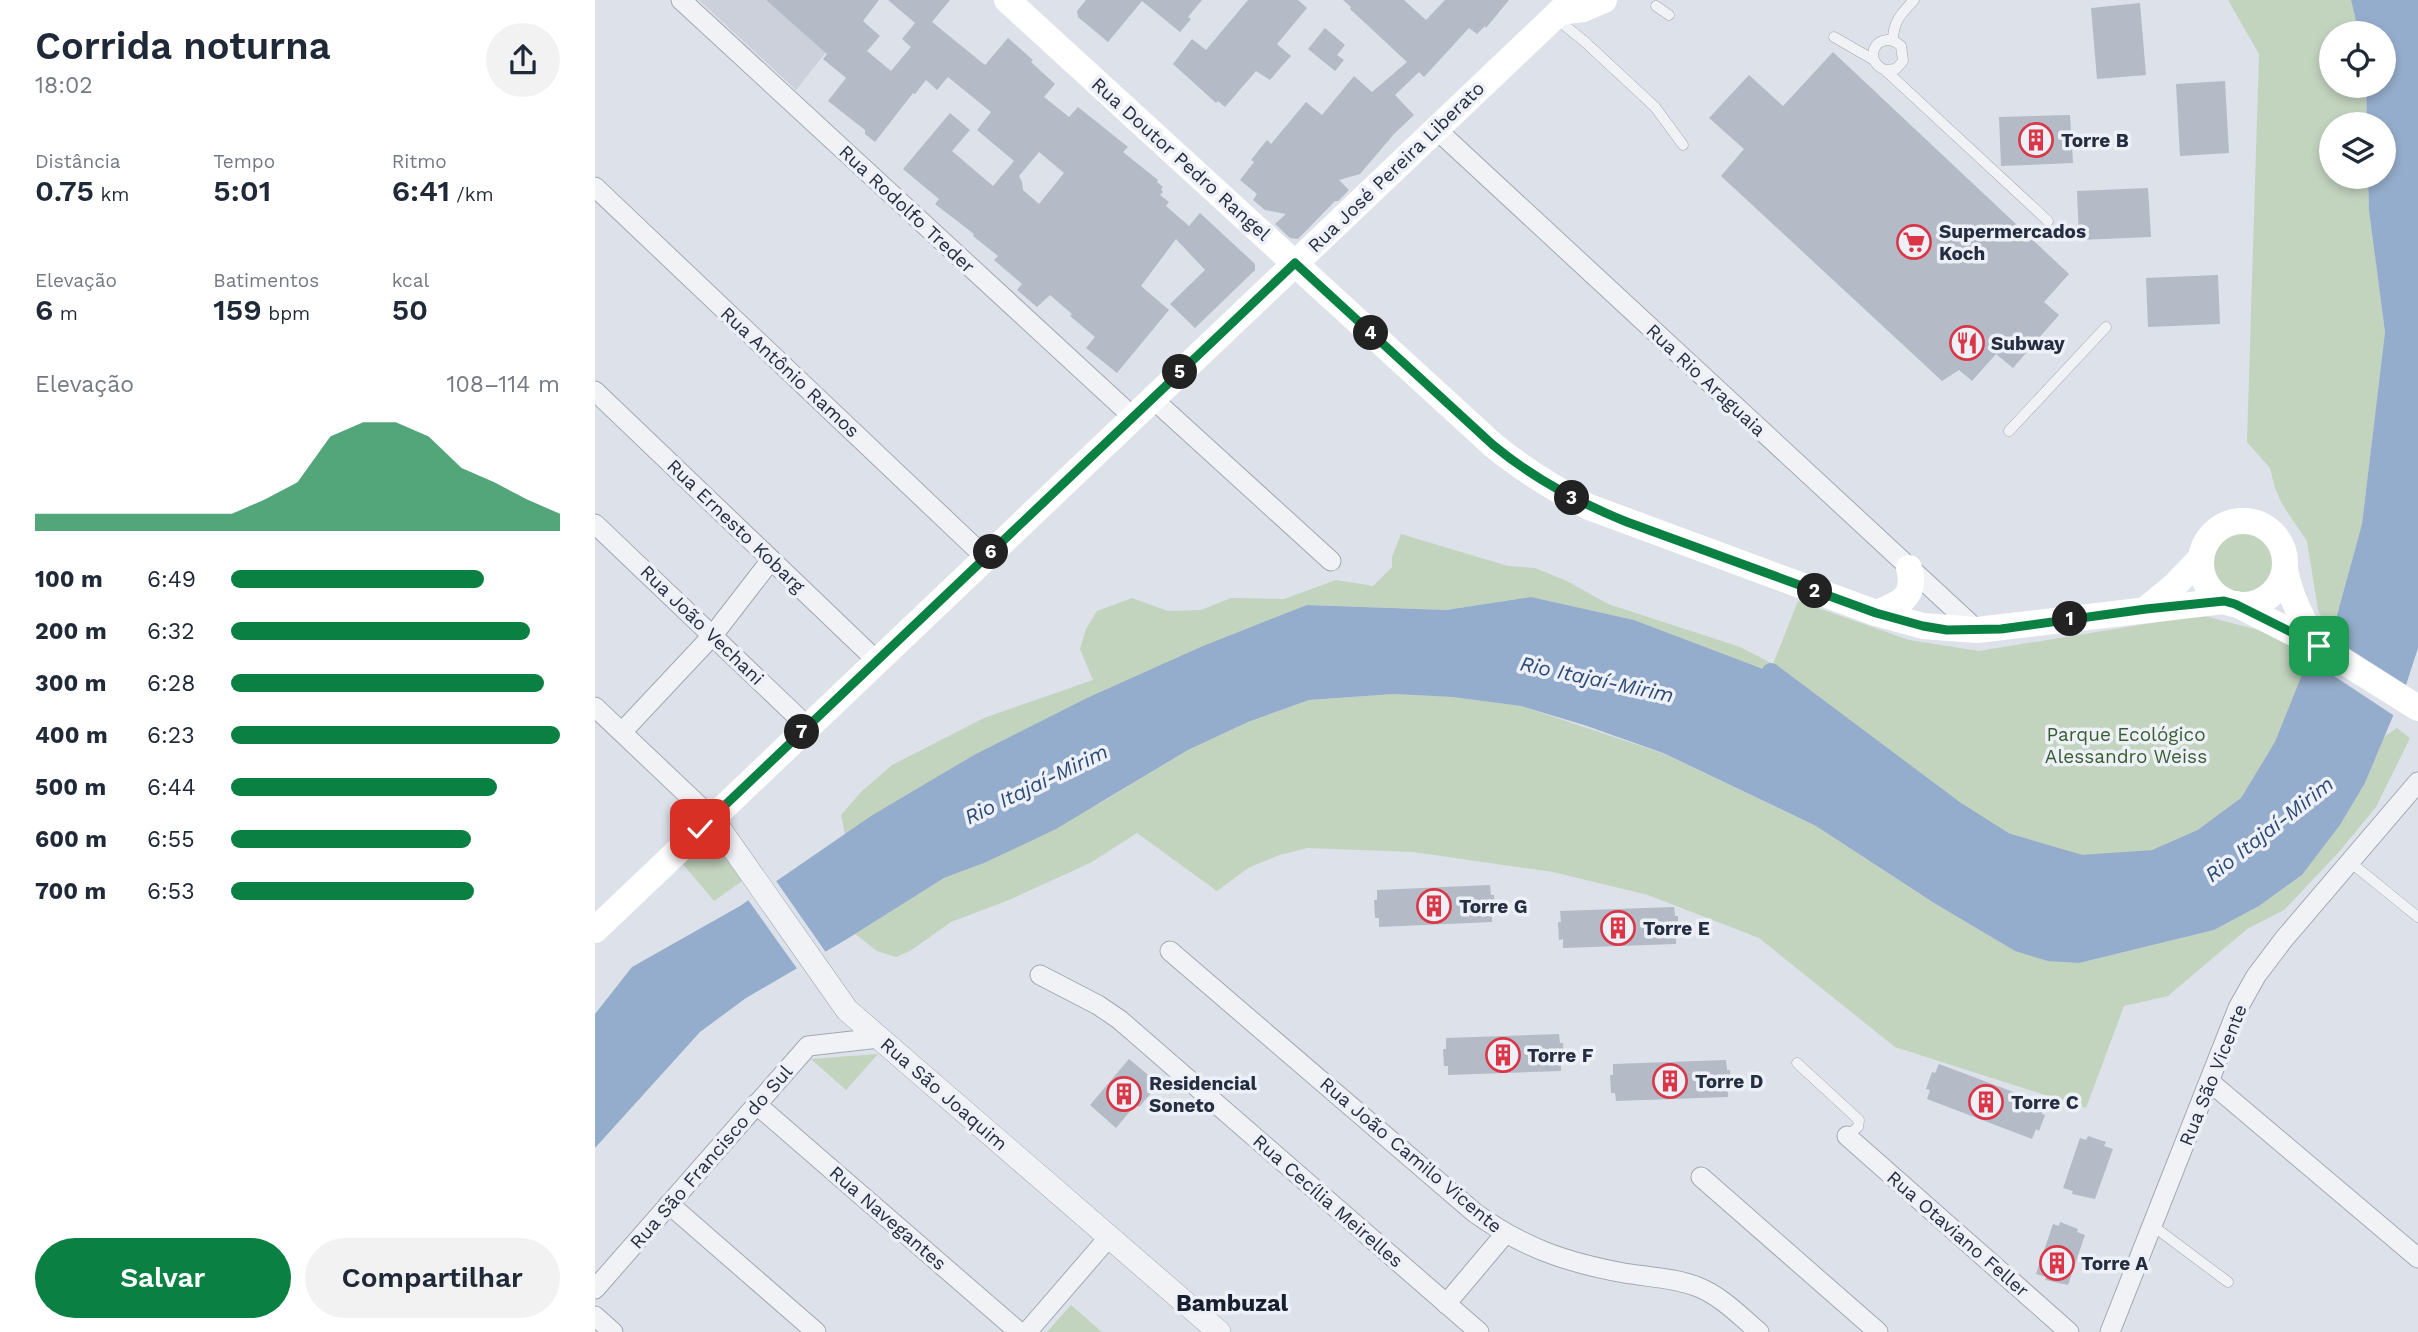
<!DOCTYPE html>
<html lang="pt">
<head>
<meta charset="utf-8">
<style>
  body { margin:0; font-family:"Work Sans",sans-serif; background:#f2f2f3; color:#1f2937; height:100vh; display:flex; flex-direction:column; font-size:26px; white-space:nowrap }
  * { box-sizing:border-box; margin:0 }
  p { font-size:23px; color:#747a83 }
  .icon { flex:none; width:38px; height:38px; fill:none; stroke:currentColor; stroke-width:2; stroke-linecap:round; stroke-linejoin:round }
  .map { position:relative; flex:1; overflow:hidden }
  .panel { display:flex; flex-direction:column; background:#fff; width:595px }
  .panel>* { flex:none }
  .tools { position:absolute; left:1724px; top:21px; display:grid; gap:14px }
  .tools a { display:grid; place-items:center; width:77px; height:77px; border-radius:50%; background:#fff; box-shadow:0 4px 10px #0003; font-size:35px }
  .pin { position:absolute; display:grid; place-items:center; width:60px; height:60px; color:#fff; margin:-30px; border-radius:14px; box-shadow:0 4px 10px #0006 }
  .km { position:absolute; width:35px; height:35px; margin:-18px; border-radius:50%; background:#222; color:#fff; font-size:19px; line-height:35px; text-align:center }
  .round { display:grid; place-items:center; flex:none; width:74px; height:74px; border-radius:37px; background:#f2f2f3 }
  .summary { display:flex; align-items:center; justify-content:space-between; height:119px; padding:0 35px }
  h1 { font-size:38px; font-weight:600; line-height:52px }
  .metrics { display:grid; grid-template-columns:repeat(3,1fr); gap:10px; height:119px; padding:7px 35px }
  .metrics div { display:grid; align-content:center }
  .metrics b { font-size:30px; font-weight:600 }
  .metrics small { font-size:19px; font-weight:400 }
  .metrics p { font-size:19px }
  .chart { height:196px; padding:14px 35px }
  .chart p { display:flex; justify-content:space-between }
  .chart svg { width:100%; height:126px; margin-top:7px; fill:#0b8043; opacity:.7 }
  .primary-button { display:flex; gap:14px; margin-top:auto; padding:14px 35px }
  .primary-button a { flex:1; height:80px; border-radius:42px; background:#0b8043; color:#fff; font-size:28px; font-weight:600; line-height:80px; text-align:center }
  .primary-button a+a { background:#f2f2f3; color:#1f2937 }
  ul { padding:0 35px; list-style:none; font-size:23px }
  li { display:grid; grid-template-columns:112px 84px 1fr; align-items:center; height:52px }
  li i { height:18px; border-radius:9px; background:#0b8043 }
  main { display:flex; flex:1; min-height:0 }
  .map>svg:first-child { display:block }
</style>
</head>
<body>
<main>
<section class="panel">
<div class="summary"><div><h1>Corrida noturna</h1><p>18:02</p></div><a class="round"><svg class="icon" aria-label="share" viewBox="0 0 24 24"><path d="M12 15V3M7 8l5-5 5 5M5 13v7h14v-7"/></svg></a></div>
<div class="metrics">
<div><p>Distância</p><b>0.75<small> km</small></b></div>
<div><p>Tempo</p><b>5:01</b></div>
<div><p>Ritmo</p><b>6:41<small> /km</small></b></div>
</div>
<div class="metrics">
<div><p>Elevação</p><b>6<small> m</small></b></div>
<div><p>Batimentos</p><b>159<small> bpm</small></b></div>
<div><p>kcal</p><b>50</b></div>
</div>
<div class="chart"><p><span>Elevação</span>108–114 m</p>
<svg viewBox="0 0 160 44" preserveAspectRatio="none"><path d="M0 44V38L10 38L20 38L30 38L40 38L50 38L60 38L70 33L80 27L90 11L100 6L110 6L120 11L130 22L140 27L150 33L160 38V44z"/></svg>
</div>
<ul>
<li><b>100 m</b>6:49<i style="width:77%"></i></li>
<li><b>200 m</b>6:32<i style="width:91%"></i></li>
<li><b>300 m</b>6:28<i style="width:95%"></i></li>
<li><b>400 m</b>6:23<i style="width:100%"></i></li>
<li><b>500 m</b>6:44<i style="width:81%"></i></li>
<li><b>600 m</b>6:55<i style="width:73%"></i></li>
<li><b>700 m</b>6:53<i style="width:74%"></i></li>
</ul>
<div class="primary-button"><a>Salvar</a><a>Compartilhar</a></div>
</section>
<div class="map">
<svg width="1823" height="1332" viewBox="0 0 1823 1332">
  <rect width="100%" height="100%" fill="#dde1e9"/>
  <path fill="#cbd0db" d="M 104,0 L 272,0 L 201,90 Z"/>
  <g fill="#c2d3be">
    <path d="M 1633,0 L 1756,0 L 1764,33 L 1736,33 L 1736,86 L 1771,86 L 1772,124 L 1736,124 L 1736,177 L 1773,177 L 1774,211 L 1790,332 L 1767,524 L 1736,637 L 1723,610 L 1712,541 L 1687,504 L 1680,488 L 1675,468 L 1652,442 L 1664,54 Z"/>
    <circle cx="1648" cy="561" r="34"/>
    <path d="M 806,534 L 913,566 L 940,568 L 972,581 L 1013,604 L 1145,647 L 1178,664 L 1203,601 L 1314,640 L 1384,651 L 1606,615 L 1686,636 L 1724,659 L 1688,746 L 1653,804 L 1607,838 L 1559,859 L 1486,864 L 1411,842 L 1359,809 L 1176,672 L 1039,620 L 936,597 L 851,610 L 712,605 L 379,755 L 250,834 L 246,815 L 266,792 L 297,765 L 389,718 L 498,680 L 485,649 L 491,629 L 502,611 L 537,598 L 573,611 L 606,610 L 636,598 L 689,599 L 741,580 L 778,586 L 797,567 L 797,557 Z"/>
    <path d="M 799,694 L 857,697 L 926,706 L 1067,753 L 1221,826 L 1339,903 L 1420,951 L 1484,963 L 1619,930 L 1664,906 L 1707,875 L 1745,825 L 1770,783 L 1789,737 L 1802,728 L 1815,738 L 1781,807 L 1743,853 L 1689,910 L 1652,929 L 1573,996 L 1529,1006 L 1491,1108 L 1300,1047 L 1164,938 L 1053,895 L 958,872 L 818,852 L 713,848 L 684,855 L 653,868 L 622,891 L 542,833 L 495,863 L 414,900 L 356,922 L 315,951 L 301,957 L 282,951 L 260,934 L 349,878 L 389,863 L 509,801 L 593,750 L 653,722 L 714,700 Z"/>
    <path d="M 117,835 L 150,879 L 119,901 L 83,858 Z"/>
    <path d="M 283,1054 L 251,1090 L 216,1059 Z"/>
    <path d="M 476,1305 L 507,1332 L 452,1332 Z"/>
  </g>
  <path fill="#95adcc" d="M 1756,0 L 1823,0 L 1823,648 L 1811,685 L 1770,783 L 1745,825 L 1707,875 L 1664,906 L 1619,930 L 1484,963 L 1453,961 L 1420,951 L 1339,903 L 1221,826 L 1068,753 L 989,725 L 926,706 L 857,697 L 799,694 L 714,700 L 653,722 L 593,750 L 461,829 L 389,863 L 349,878 L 252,939 L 151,998 L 105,1032 L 0,1148 L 0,1014 L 37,967 L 145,906 L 276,816 L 379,755 L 492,698 L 608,646 L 712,605 L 851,610 L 936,597 L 1039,620 L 1176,672 L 1359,809 L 1411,842 L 1487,864 L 1559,859 L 1607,838 L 1653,804 L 1688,746 L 1721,664 L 1736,637 L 1767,524 L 1790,332 L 1774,211 L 1773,177 L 1788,177 L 1788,124 L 1772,124 L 1771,86 L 1788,86 L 1788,33 L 1764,33 Z"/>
  <g fill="#dde1e9">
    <path d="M 1736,637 L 1814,687 L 1801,717 L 1721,664 Z"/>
    <path d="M 179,878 L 232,954 L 203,970 L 151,897 Z"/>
  </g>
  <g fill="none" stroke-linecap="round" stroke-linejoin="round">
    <path stroke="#95adcc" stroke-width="18" d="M 1176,672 L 1359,809 L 1411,842 L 1486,864 L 1559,859 L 1607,838 L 1653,804 L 1688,746 L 1721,664"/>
  </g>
  <g fill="#b4bac6" fill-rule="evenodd">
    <path d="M 171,0 L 284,0 L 268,21 L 285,36 L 272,51 L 296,71 L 316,47 L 307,39 L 320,23 L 293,0 L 355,0 L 337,22 L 390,65 L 413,38 L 438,60 L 436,62 L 460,84 L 449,97 L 474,117 L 483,107 L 533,147 L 528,152 L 563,180 L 562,182 L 568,187 L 566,189 L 568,192 L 565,195 L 574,202 L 571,206 L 594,226 L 605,213 L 660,264 L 660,270 L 600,328 L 575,304 L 610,270 L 581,239 L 546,286 L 574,310 L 522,373 L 491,348 L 500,337 L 475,316 L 477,314 L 455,295 L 442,307 L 422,290 L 427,284 L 399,260 L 403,256 L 378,236 L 379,234 L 340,204 L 344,199 L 308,169 L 355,113 L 375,130 L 357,151 L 398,186 L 419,161 L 382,130 L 396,112 L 353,77 L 342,90 L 331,80 L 320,94 L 318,93 L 280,142 L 270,134 L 270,130 L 233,101 L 251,78 L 228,59 L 232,54 ZM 444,152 L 469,173 L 444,204 L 428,190 L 427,182 L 424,176 Z"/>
    <path d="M 491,0 L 607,0 L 593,17 L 596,19 L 585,32 L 547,1 L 513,42 L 483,17 L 482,11 Z"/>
    <path d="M 653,0 L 703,0 L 712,8 L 682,44 L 696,56 L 687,66 L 675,80 L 661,71 L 630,107 L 623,101 L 621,103 L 578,64 L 597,39 L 611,50 Z"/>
    <path d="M 748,0 L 809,0 L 831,20 L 850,0 L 914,0 L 891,28 L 890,26 L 882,34 L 874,28 L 829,77 L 824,72 L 800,95 L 819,115 L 799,134 L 765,174 L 744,180 L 754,190 L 743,201 L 740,201 L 703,239 L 695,238 L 680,224 L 691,214 L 670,210 L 658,200 L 662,194 L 645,180 L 659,162 L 656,160 L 672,140 L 676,144 L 711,102 L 727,115 L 759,76 L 777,92 L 812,62 L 755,9 L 756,7 Z"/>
    <path d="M 1545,3 L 1551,75 L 1502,79 L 1496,8 Z"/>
    <path d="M 730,28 L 750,45 L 742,55 L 749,60 L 740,71 L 713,49 Z"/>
    <path d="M 1238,52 L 1474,274 L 1449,302 L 1464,315 L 1418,368 L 1401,354 L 1377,381 L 1364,370 L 1347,381 L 1126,176 L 1149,149 L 1114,118 L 1154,75 L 1188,106 Z"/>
    <path d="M 1630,81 L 1634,153 L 1585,156 L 1581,84 Z"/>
    <path d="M 1475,115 L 1478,163 L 1406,166 L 1404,117 Z"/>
    <path d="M 1553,188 L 1556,237 L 1484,240 L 1482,191 Z"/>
    <path d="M 1623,275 L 1625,324 L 1553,327 L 1551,278 Z"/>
    <path d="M 895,885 L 896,895 L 899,895 L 900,912 L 897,912 L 897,922 L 784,927 L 784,918 L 780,918 L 779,900 L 782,900 L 782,890 Z"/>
    <path d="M 1079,907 L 1080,916 L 1083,916 L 1083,933 L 1081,933 L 1081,944 L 968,948 L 968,939 L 964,940 L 963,922 L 966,922 L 965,911 Z"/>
    <path d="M 964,1034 L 965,1043 L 968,1043 L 969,1060 L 966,1060 L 966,1071 L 853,1075 L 853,1066 L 849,1066 L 848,1049 L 851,1049 L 851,1038 Z"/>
    <path d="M 534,1059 L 564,1084 L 544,1107 L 541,1104 L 521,1128 L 495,1105 Z"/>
    <path d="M 1131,1060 L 1132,1070 L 1135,1070 L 1136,1087 L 1133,1087 L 1133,1097 L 1021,1101 L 1020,1093 L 1016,1093 L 1015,1075 L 1018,1075 L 1018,1064 Z"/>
    <path d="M 1344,1064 L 1450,1104 L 1447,1114 L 1450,1115 L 1444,1131 L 1441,1129 L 1437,1139 L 1332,1099 L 1335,1090 L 1331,1089 L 1337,1072 L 1340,1073 Z"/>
    <path d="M 1493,1136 L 1511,1142 L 1509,1146 L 1518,1149 L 1500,1199 L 1477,1194 L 1478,1191 L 1468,1188 L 1485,1138 L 1491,1140 Z"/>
    <path d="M 1465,1222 L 1483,1229 L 1482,1232 L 1490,1235 L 1473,1285 L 1450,1280 L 1451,1277 L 1441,1274 L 1458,1224 L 1464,1226 Z"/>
  </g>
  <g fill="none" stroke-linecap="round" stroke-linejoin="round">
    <g stroke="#a2a8b3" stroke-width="11">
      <g id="service">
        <path d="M 1061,6 L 1074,15"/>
        <path d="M 959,17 L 989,41 L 1060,107 L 1088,145"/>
        <path d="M 1239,37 L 1279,60"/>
        <path d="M 1298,40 C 1298,21 1307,13 1319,0"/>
        <path d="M 1290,70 L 1301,69 L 1308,61 L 1306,46 C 1284,27 1265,59 1290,70 L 1453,221"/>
        <path d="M 1414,431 L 1511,327"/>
        <path d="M 1755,862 L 1823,917"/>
        <path d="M 1202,1063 L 1264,1120 L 1263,1127 L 1252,1136"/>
        <path d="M 1558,1226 L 1633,1282"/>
      </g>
    </g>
    <g stroke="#a2a8b3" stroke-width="21">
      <g id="minor">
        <path d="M 86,0 L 538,417"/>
        <path d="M 841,129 L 1382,630"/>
        <path d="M 0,187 L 391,558"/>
        <path d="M 0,391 L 282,661"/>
        <path d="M 558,399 L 736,561"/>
        <path d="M 0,524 L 213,727"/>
        <path d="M 0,707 L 117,818"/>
        <path d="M 27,732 L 118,635 L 176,560"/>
        <path d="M 575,951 L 880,1213 C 929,1248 970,1262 1029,1273 C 1053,1277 1081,1278 1103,1287 C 1126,1296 1145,1316 1164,1332"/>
        <path d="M 445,975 L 503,1005 L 525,1020 L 884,1332"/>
        <path d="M 1615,1082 L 1823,1258"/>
        <path d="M 161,1104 L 424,1332"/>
        <path d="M 1252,1136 L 1474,1332"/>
        <path d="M 1106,1177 L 1283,1332"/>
        <path d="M 74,1204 L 221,1332"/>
        <path d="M 0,1289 L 213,1046 L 284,1038"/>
        <path d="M 851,1304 L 910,1234"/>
        <path d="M 0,1316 L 18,1332"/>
        <path d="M 432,1332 L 514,1237"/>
        <path d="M 1515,1332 L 1643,1008 L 1661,976 L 1689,939 L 1823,782"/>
      </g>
    </g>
    <g stroke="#a2a8b3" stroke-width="24">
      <path id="tertiary" d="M 117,818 L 252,1010 L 624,1332"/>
    </g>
    <use href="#service" stroke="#f0f2f6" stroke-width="10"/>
    <use href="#minor" stroke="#f0f2f6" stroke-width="19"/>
    <use href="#tertiary" stroke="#f0f2f6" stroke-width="23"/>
    <g stroke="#fff" stroke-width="26">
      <path d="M 412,0 L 898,445 C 928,470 960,489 994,507 L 1281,613 L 1328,626 L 1382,630 L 1629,601"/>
      <path d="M 964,12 L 988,9 L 1009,0"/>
      <circle cx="1648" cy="563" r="42"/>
      <path d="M 1690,570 C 1696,599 1707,620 1723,645"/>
      <path d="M 1641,604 L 1724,646 L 1823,708"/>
      <path d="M 1551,609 L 1579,586 L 1606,558"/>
      <path d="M 1281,613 C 1305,604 1322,597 1314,568"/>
      <path d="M 0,930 L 977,0"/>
    </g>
  </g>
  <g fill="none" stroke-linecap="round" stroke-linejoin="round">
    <g stroke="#fff" stroke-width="14">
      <path id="route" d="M 105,829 L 700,263 L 898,445 C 939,479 982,502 1032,522 L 1281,613 L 1328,626 L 1352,630 L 1406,629 L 1551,609 L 1629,601 L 1640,604 L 1724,646"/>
    </g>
    <use href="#route" stroke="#0b8043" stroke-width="9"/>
  </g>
  <defs>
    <g id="building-ring" transform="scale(1.75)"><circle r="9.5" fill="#edf0f6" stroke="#da3647" stroke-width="1.5"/><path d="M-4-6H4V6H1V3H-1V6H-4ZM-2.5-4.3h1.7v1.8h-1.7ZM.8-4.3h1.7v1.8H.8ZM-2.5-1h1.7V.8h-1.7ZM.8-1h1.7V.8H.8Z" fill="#da3647"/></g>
    <g id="supermarket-ring" transform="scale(1.75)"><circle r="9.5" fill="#edf0f6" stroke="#da3647" stroke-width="1.5"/><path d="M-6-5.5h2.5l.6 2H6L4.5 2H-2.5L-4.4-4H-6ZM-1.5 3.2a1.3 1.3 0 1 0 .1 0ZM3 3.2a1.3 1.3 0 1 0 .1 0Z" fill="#da3647"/></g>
    <g id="restaurant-ring" transform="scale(1.75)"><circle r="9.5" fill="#edf0f6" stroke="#da3647" stroke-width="1.5"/><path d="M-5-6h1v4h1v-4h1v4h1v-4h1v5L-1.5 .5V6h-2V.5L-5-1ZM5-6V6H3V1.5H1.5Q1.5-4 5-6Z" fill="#da3647"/></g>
  </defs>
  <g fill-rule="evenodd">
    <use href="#building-ring" x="1441" y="140"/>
    <use href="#supermarket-ring" x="1319" y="242"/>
    <use href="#restaurant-ring" x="1372" y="343"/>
    <use href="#building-ring" x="839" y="906"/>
    <use href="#building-ring" x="1023" y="928"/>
    <use href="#building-ring" x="908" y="1055"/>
    <use href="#building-ring" x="1075" y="1081"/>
    <use href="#building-ring" x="529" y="1094"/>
    <use href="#building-ring" x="1391" y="1102"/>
    <use href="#building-ring" x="1462" y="1263"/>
  </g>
  <g text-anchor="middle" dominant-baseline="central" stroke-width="7" stroke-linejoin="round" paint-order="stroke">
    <g font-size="19" font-weight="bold" fill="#252e41" stroke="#edf0f6" text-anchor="start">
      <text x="1466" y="140">Torre B</text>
      <text x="1344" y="231">Supermercados<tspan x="1344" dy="22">Koch</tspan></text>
      <text x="1396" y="343">Subway</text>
      <text x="864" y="906">Torre G</text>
      <text x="1048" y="928">Torre E</text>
      <text x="932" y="1055">Torre F</text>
      <text x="1100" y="1081">Torre D</text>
      <text x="554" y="1083">Residencial<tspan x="554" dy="22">Soneto</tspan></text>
      <text x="1416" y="1102">Torre C</text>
      <text x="1486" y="1263">Torre A</text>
    </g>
    <g font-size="19" fill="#252e41" stroke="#edf0f6">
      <text transform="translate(586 159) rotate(42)">Rua Doutor Pedro Rangel</text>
      <text transform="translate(801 167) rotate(-44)">Rua José Pereira Liberato</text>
      <text transform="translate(312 209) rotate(43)">Rua Rodolfo Treder</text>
      <text transform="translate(195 372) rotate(43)">Rua Antônio Ramos</text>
      <text transform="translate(1111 380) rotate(43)">Rua Rio Araguaia</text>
      <text transform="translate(141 526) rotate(44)">Rua Ernesto Kobarg</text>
      <text transform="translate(107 625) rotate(44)">Rua João Vechani</text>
      <text transform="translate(1618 1075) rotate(-68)">Rua São Vicente</text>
      <text transform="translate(349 1094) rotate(41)">Rua São Joaquim</text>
      <text transform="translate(816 1155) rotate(40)">Rua João Camilo Vicente</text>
      <text transform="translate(116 1157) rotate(-49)">Rua São Francisco do Sul</text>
      <text transform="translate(733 1201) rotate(41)">Rua Cecília Meirelles</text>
      <text transform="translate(293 1218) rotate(41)">Rua Navegantes</text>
      <text transform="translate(1363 1234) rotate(41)">Rua Otaviano Feller</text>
    </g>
    <g font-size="19" fill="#385d31" stroke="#edf0f6">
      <text x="1531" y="734">Parque Ecológico<tspan x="1531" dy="22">Alessandro Weiss</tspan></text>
    </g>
    <g font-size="21" font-style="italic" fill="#2c4a78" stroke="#edf0f6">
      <text transform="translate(1002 679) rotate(12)">Rio Itajaí-Mirim</text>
      <text transform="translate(441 784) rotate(-26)">Rio Itajaí-Mirim</text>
      <text transform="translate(1674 829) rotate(-38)">Rio Itajaí-Mirim</text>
    </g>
    <g font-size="23" font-weight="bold" fill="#181f31" stroke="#edf0f6">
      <text x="637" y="1303">Bambuzal</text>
    </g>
  </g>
</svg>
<div class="tools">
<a><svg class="icon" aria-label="locate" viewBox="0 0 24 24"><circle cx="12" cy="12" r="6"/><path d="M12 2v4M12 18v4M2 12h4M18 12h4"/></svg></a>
<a><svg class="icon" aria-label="layers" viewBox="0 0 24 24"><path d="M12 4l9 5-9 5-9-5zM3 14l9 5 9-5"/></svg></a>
</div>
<div class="pin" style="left:1724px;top:646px;background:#1e9e55"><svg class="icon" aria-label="arrive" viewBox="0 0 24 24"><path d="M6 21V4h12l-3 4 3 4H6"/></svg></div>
<div class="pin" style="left:105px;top:829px;background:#d93025"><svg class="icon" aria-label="check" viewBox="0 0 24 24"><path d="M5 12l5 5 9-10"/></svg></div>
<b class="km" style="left:1475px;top:619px">1</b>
<b class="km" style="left:1220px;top:591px">2</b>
<b class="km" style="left:977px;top:498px">3</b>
<b class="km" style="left:776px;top:333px">4</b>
<b class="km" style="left:585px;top:372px">5</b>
<b class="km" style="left:396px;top:552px">6</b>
<b class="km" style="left:207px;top:732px">7</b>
</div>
</main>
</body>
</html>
